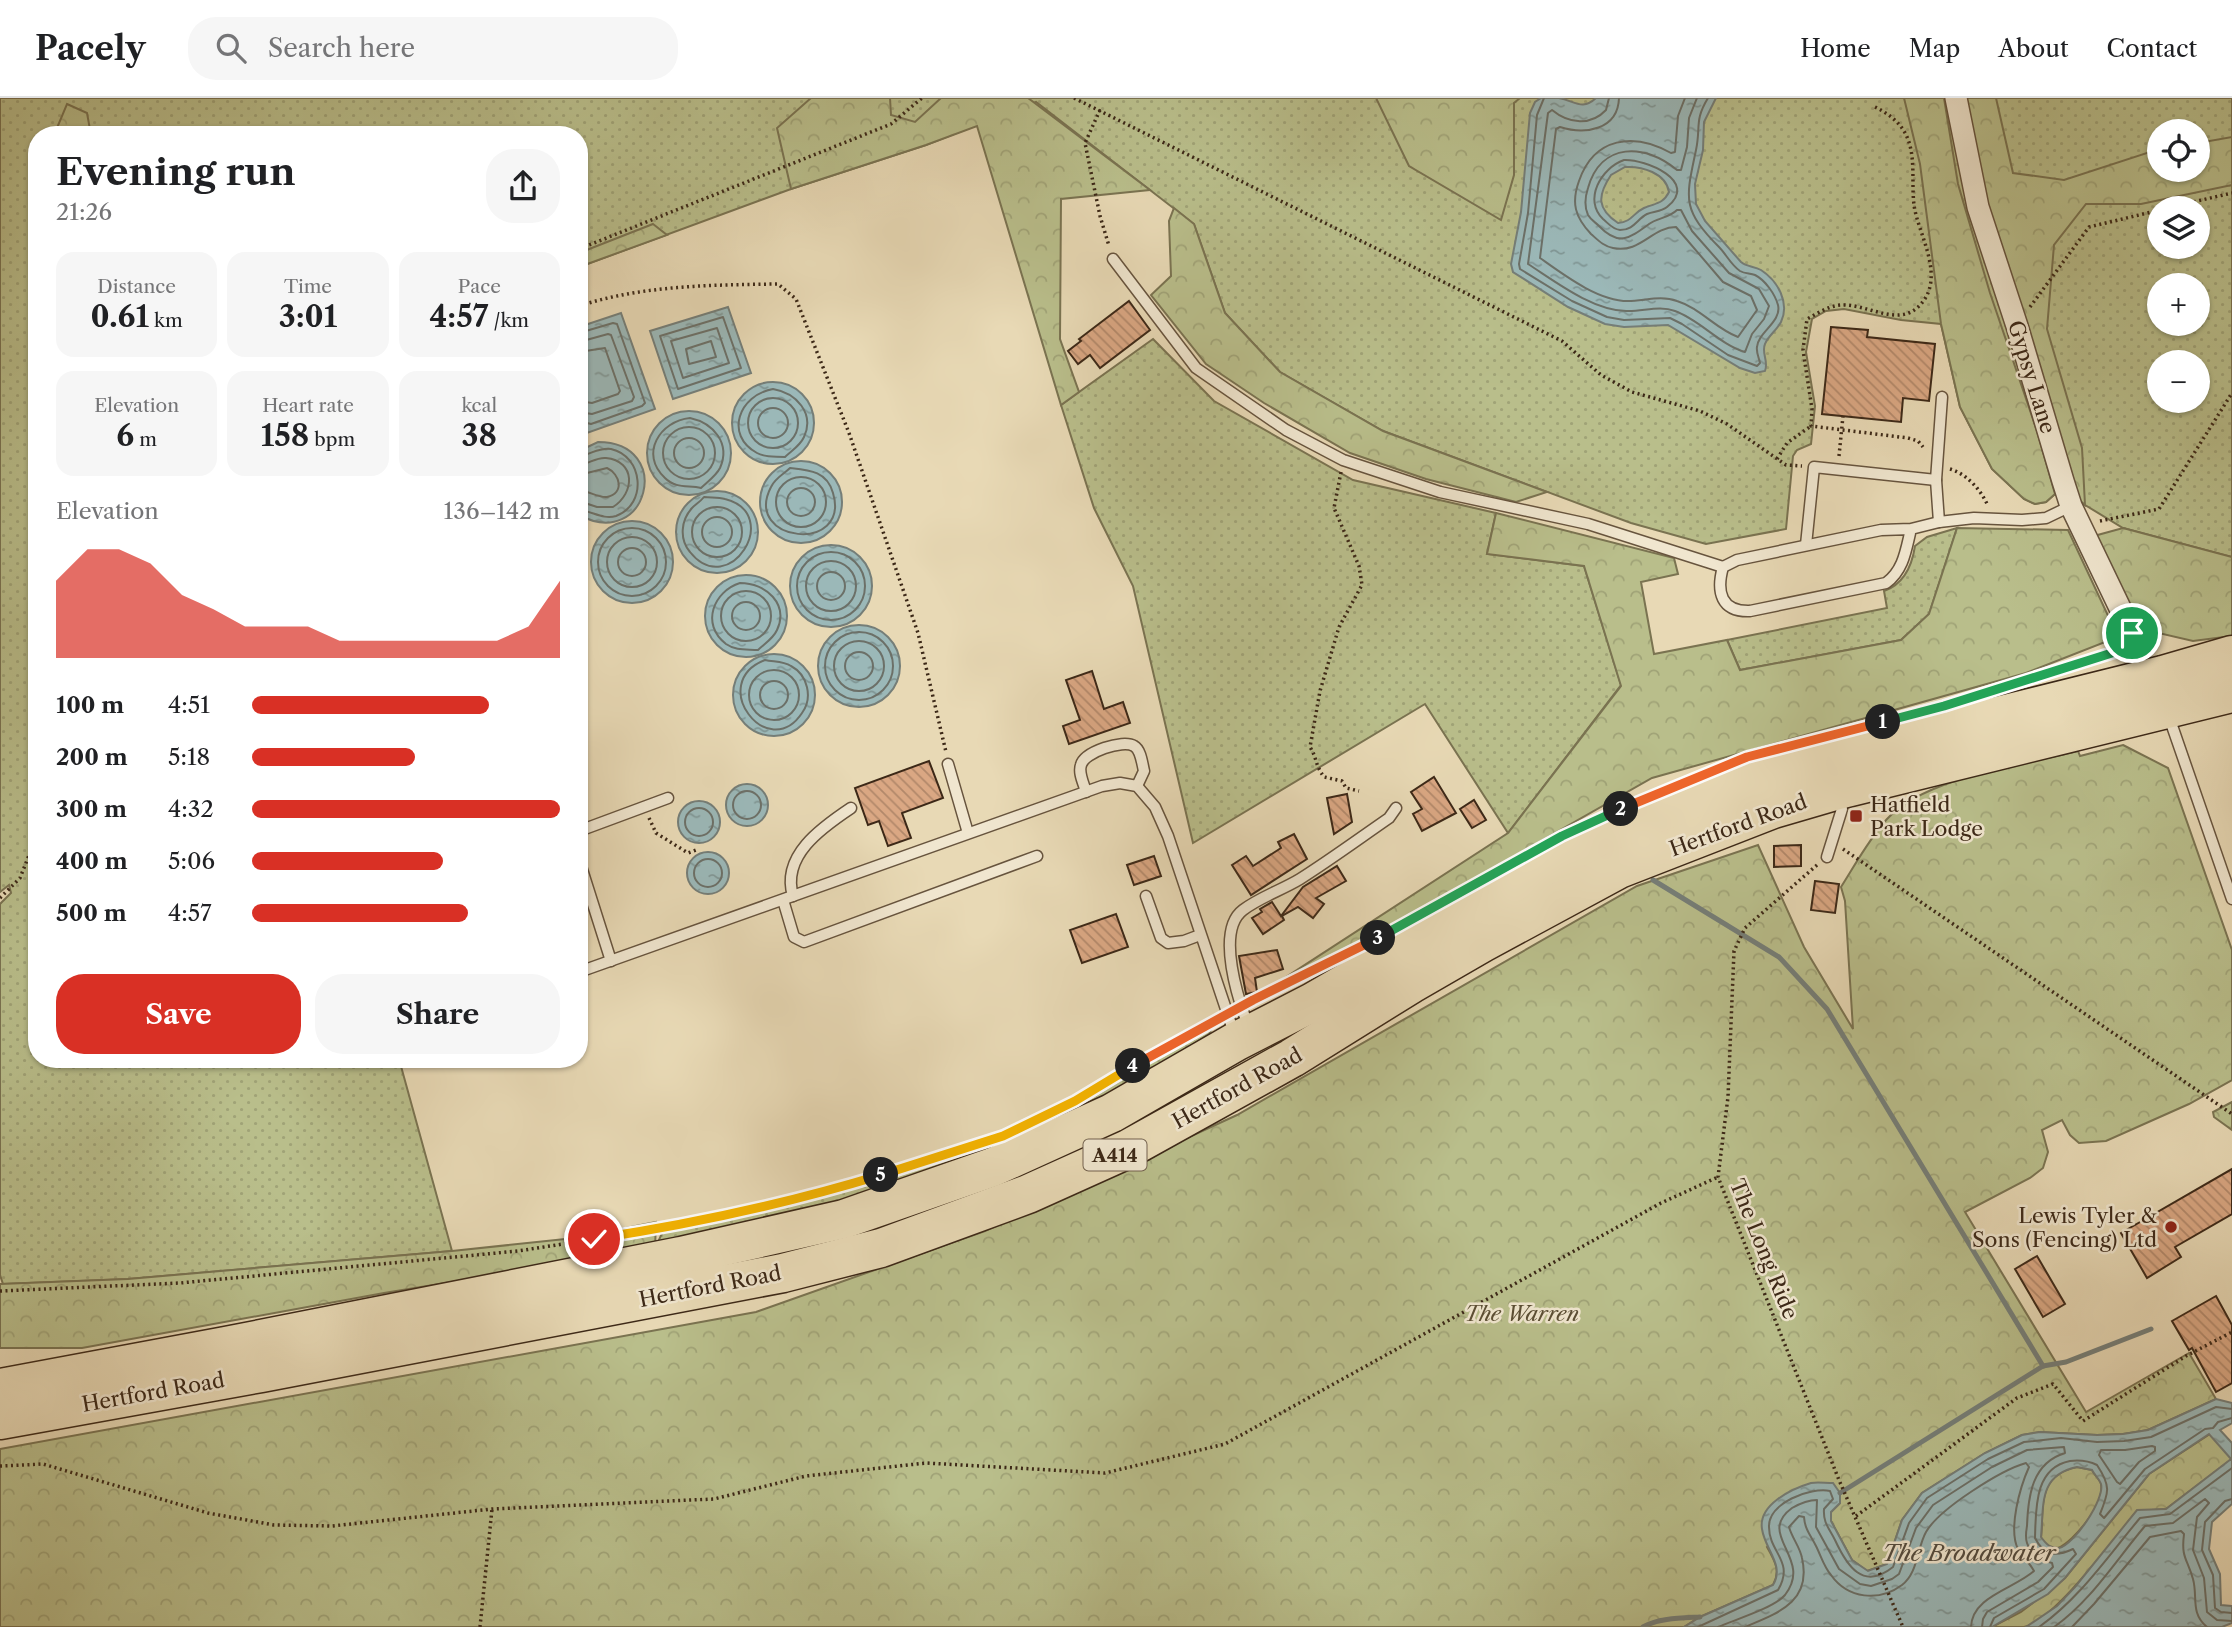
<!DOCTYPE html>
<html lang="en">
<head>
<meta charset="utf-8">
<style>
  body { margin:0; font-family:"Libre Caslon Text",serif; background:#f6f6f6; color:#202124; height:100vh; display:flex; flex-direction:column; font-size:26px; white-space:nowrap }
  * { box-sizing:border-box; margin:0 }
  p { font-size:23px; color:#757577 }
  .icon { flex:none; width:38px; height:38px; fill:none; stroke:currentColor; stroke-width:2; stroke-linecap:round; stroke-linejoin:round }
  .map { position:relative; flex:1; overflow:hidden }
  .sheet { position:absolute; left:28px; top:28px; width:560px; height:942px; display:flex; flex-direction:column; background:#fff; border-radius:28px; box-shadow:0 2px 5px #0004 }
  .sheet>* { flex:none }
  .fabs { position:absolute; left:2147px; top:21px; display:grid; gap:14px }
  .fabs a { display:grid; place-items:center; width:63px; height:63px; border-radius:50%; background:#fff; box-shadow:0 2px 5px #0004; font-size:35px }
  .pin { position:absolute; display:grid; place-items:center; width:60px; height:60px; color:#fff; margin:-30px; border:4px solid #fff; border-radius:50%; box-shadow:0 2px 7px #0007 }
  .km { position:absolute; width:35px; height:35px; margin:-18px; border-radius:50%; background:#222; color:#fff; font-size:19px; line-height:35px; text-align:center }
  .round { display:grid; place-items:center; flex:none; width:74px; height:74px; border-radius:28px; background:#f6f6f6 }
  .summary { display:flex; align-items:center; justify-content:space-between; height:119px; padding:0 28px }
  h1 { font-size:38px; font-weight:700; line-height:52px }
  .metrics { display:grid; grid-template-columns:repeat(3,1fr); gap:10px; height:119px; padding:7px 28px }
  .metrics div { display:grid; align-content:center; border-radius:18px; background:#f6f6f6; text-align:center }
  .metrics b { font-size:30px; font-weight:700 }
  .metrics small { font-size:19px; font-weight:400 }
  .metrics p { font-size:19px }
  .chart { height:196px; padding:14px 28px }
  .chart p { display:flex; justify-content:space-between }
  .chart svg { width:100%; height:126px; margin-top:7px; fill:#d93025; opacity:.7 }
  .button { display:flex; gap:14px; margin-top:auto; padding:14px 28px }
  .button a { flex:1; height:80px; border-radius:28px; background:#d93025; color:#fff; font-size:28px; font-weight:700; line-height:80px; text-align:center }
  .button a+a { background:#f6f6f6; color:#202124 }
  ul { padding:0 28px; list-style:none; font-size:23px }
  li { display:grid; grid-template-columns:112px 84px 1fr; align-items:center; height:52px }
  li i { height:18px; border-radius:9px; background:#d93025 }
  header { display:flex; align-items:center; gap:42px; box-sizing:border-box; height:98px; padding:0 35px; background:#fff; border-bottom:2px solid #e0e0e0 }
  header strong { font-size:33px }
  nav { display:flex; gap:38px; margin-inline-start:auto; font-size:24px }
  .search { width:490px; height:63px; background:#f6f6f6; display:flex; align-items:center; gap:18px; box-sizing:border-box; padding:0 24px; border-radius:28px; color:#757577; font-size:26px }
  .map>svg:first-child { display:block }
</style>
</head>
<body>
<header>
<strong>Pacely</strong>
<div class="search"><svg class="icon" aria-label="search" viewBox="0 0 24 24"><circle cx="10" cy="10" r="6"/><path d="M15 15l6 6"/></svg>Search here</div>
<nav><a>Home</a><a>Map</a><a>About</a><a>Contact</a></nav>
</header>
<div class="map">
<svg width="2232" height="1529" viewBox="0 0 2232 1529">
  <defs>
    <pattern id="grass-dots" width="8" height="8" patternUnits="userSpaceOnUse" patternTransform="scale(1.75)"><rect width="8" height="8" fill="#b9be8b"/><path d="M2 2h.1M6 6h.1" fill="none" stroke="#a0a377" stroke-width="1.8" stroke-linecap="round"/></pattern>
    <pattern id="forest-crowns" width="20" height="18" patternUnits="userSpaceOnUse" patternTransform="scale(1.75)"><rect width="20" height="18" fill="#b9be8b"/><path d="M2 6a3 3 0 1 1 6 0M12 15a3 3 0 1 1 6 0" fill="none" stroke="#a0a377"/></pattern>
    <pattern id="water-ripples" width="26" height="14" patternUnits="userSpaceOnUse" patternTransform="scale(1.75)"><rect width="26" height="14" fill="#9bb8b8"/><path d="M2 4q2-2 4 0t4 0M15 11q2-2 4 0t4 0" fill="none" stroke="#809695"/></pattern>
    <pattern id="building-back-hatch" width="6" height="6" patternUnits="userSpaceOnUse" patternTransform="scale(1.75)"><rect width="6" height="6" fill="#daa783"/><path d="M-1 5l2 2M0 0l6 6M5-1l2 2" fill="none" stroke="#b2886a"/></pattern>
  </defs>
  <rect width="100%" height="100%" fill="#e8d9b5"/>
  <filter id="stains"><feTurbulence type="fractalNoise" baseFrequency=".00286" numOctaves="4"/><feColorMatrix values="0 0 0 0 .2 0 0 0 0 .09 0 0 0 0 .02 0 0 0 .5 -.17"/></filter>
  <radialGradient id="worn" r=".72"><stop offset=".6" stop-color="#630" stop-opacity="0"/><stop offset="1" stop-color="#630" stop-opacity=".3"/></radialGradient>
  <g fill="url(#grass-dots)" stroke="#7a7351" stroke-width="2" fill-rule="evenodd">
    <path d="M 0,0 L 2232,0 L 2232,459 L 2123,430 L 2085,407 L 2069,393 L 2055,396 L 2046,404 L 2035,406 L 2024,401 L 1992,371 L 1960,309 L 1941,226 L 1901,222 L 1844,211 L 1826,213 L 1812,221 L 1806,254 L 1815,308 L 1811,346 L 1797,352 L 1793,358 L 1786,431 L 1706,446 L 1631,425 L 1383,333 L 1280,274 L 1225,215 L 1194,126 L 1036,4 L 926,47 L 791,91 L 579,169 L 579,37 L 37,37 L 37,961 L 399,961 L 452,1153 L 128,1181 L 3,1186 L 0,1177 L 0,806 L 11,795 L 9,787 L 0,794 ZM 2160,33 L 2198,33 L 2198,72 L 2160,72 ZM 2160,110 L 2198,110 L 2198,149 L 2160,149 ZM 2160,187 L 2198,187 L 2198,226 L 2160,226 ZM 2160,264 L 2198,264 L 2198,303 L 2160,303 Z"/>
    <path d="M 1153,241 L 1214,303 L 1353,382 L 1496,415 L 1487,456 L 1584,468 L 1621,587 L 1508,735 L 1425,606 L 1193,745 L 1133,488 L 1094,410 L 1061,307 Z"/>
    <path d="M 1957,430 L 1929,516 L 1901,542 L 1740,572 L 1727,542 L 1887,510 L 1884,493 C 1904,486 1912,468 1915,448 L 1927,439 Z"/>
    <path d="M 1214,926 L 1209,936 L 1162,966 L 1053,1027 L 833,1109 L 655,1151 L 662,1135 L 806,1103 L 995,1046 L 1043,1025 L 1095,998 Z"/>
  </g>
  <g fill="url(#forest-crowns)" stroke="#7a7351" stroke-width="2">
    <path d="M 811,0 L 890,0 L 891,17 L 915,24 L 941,0 L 1028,0 L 1150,92 L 1061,101 L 1060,241 L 1079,294 L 1061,307 L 977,28 L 926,47 L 791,91 L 777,30 Z"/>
    <path d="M 1376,0 L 1520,0 L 1514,5 L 1514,77 L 1501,122 L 1409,68 Z"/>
    <path d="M 1904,0 L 1944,0 L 1958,86 L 1990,195 L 2037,333 L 2055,396 L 2046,404 L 2035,406 L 2024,401 L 1992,371 L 1960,309 L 1941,226 L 1920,66 Z"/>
    <path d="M 1962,0 L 1996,0 L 2013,75 L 2064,82 L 2159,51 L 2160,72 L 2198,72 L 2198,45 L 2232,39 L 2232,87 L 2141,106 L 2086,106 L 2054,147 L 2047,231 L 2082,350 L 2085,407 L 2069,393 L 2029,231 L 1992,131 Z"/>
    <path d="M 67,6 L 87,15 L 91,37 L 54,37 Z"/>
    <path d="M 1174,110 L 1194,126 L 1225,215 L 1280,274 L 1383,333 L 1547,394 L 1516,404 L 1426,381 L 1350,355 L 1264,305 L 1206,266 L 1151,197 L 1171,178 L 1169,123 Z"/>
    <path d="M 653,126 L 667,137 L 579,169 L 579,155 Z"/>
    <path d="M 1496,415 L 1674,460 L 1678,476 L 1641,484 L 1654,556 L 1727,542 L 1740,572 L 1901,542 L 1929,516 L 1957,430 L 2068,432 L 2118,539 L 2026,575 L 1652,680 L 1416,814 L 1263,894 L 1508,735 L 1621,588 L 1584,468 L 1487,456 Z"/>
    <path d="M 2123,430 L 2232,459 L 2232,538 L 2193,543 L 2141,531 L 2094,438 Z"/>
    <path d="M 2123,647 L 2168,670 L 2232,852 L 2232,982 L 2189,1006 L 2106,1043 L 2079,1045 L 2070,1037 L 2062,1022 L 2042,1032 L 2048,1054 L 2043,1070 L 2030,1080 L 1965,1114 L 2086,1314 L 2189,1255 L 2216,1301 L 2148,1332 L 2123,1336 L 2097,1337 L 2040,1334 L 2022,1337 L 1985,1355 L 1922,1395 L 1902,1422 L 1887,1466 L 1867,1473 L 1852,1462 L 1831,1423 L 1831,1414 L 1840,1405 L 1840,1395 L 1767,1449 C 1775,1463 1781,1473 1773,1487 L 1700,1519 L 1684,1529 L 0,1529 L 0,1351 L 756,1214 L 985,1133 L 1237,1017 L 1637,788 L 1758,747 L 1804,849 L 1853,931 L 1845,803 L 1841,789 C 1855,767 1869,741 1887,721 C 1925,679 2023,667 2078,653 L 2080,658 Z"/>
    <path d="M 2232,1004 L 2232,1032 L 2214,1019 L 2213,1014 Z"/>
    <path d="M 656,1124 L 655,1151 L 384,1195 L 82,1250 L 0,1250 L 0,1186 L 128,1181 L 452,1153 L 575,1140 Z"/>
    <path d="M 2210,1336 L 2232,1361 L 2166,1411 L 2137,1413 C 2116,1438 2054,1523 2024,1529 C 2014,1529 2002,1529 1992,1529 L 2021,1514 L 2065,1480 L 2149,1376 Z"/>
    <path d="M 2077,1369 L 2092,1372 C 2094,1376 2100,1382 2101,1386 C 2105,1406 2074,1443 2058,1450 L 2047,1448 L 2041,1440 C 2044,1408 2037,1377 2077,1369 Z"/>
  </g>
  <g fill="url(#water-ripples)" stroke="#757e78" stroke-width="2" fill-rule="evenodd">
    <path d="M 1541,0 C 1547,0 1554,0 1559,0 C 1575,3 1582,13 1596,0 L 1716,0 L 1704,24 L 1703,52 L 1695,86 L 1696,106 L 1705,123 L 1741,164 C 1747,169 1754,168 1761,172 C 1778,183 1790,205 1781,224 C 1777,232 1768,238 1765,246 C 1761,255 1769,263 1765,273 L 1755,275 L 1740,270 L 1668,227 L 1624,229 L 1605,226 L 1568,209 L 1513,174 L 1511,166 L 1521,114 L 1530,15 L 1535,4 ZM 1625,69 C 1642,68 1666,75 1669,94 C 1663,106 1656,105 1644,110 C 1633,115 1632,124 1618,125 C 1597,111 1597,98 1611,77 Z"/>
    <path d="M 728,209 L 751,275 L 673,301 L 650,233 Z"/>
    <path d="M 621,215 L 655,311 L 584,336 L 579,321 L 579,229 Z"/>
    <circle cx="773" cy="325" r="41"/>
    <circle cx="689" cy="355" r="42"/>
    <path d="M 598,344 C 675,344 648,454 579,417 L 579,353 Z"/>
    <circle cx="801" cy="404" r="41"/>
    <circle cx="717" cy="434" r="41"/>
    <circle cx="632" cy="464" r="41"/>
    <circle cx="831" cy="488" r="41"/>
    <circle cx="746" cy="518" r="41"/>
    <circle cx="859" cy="568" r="41"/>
    <circle cx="774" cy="597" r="41"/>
    <circle cx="747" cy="707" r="21"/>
    <circle cx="699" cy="724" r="21"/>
    <circle cx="708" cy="775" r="21"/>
    <path d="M 2216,1301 L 2232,1305 L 2232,1325 L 2220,1332 L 2232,1345 L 2232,1406 L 2212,1424 L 2209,1451 L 2220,1476 L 2221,1507 L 2232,1508 L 2232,1525 L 2222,1529 L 2026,1529 L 2057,1508 L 2075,1489 L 2137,1412 L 2166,1411 L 2231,1361 L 2209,1336 L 2149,1376 L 2065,1480 L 2048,1496 L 1992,1529 L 1684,1529 L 1700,1519 L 1773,1487 C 1785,1467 1765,1452 1762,1431 C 1758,1407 1791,1391 1811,1385 C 1817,1384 1825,1385 1833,1385 L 1840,1395 L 1840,1405 L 1831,1414 L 1831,1423 L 1852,1462 L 1868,1473 L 1887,1466 L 1902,1422 L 1922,1395 L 1985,1355 L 2022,1337 L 2040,1334 L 2097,1337 L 2123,1336 L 2148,1332 ZM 2077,1369 L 2092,1372 C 2094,1376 2100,1382 2101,1386 C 2105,1401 2074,1447 2059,1450 C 2051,1451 2046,1446 2041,1439 C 2044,1408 2038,1377 2077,1369 Z"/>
  </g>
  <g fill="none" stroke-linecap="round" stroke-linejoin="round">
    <g stroke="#6c7068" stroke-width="2">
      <path d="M 1544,0 L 1537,17 L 1528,115 L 1519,166 L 1520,171 L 1572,203 L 1607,219 L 1624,222 L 1670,220 L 1682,226 L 1728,257 L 1757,268 L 1760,265 C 1759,260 1756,254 1757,249 C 1758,234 1782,224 1778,207 C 1775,196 1765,182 1755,177 C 1750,175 1745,176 1740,173 C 1731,167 1726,156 1719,149 C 1681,111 1686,100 1696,52 C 1701,29 1694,23 1708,0"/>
      <path d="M 1609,0 L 1606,12 C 1591,28 1569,26 1552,12 L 1548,15 L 1528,166 C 1556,184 1592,212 1626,213 C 1642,214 1659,207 1675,213 C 1700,222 1719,246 1745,254 L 1752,236 L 1764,221 L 1769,208 L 1759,191 L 1729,175 L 1692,133 L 1681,112 L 1677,112 C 1669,120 1657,120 1649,126 C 1630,140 1619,149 1599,128 C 1595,124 1591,122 1588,117 C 1584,108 1585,99 1588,90 C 1601,44 1645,45 1677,72 L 1681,72 L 1687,49 L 1689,20 L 1697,0"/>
      <path d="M 1619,0 C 1618,32 1585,37 1560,29 L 1556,31 L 1540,160 C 1564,177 1598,203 1628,203 C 1644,203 1661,197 1677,203 C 1700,210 1716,231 1738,239 L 1757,212 L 1751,198 L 1723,184 L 1676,129 C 1652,129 1640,156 1613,150 C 1603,148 1598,142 1591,136 C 1575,119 1571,105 1579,83 C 1594,39 1634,34 1671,55 L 1675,54 L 1678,18 L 1685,0"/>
      <path d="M 1624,62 C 1645,61 1700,83 1667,109 C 1661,114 1654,113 1647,116 C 1637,121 1634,132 1620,132 C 1612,131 1609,126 1603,121 C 1583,102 1601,70 1624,62 Z"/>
      <path d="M 723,219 L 741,270 L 678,291 L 660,238 Z"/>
      <path d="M 717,230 L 729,265 L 683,280 L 671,243 Z"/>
      <path d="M 579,235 L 613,225 L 617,226 L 645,305 L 642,308 L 591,326 L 579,323"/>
      <path d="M 711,243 L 716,259 L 689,266 L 686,251 Z"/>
      <path d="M 579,244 L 608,236 L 611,237 L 634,299 L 632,303 L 592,316 L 579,314"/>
      <path d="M 579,254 L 605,250 L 620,293 L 618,296 L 592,305 L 579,303"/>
      <path d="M 773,291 C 796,295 815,315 804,339 C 800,348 791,353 785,359 C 775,358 766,360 757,355 C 724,337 739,297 773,291 Z"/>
      <circle cx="773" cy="325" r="25"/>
      <circle cx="773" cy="325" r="15"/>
      <path d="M 690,320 C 713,325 731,345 720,370 C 716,378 707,384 701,390 C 688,387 676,391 665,380 C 639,356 660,323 690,320 Z"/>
      <circle cx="689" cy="355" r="26"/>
      <circle cx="689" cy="355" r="15"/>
      <path d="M 579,358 C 590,357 599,349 611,351 C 643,358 648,406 616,418 C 603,422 592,413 579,412"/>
      <path d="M 579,367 C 589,366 596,359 606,360 C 636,363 635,395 613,409 L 597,409 L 579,403"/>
      <path d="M 790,370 C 809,372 827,373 833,395 C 851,456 742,445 771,389 C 775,380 784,376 790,370 Z"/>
      <path d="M 579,377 L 607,370 C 620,376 625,395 607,399 C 598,400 589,393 579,392"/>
      <circle cx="801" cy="404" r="25"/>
      <circle cx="801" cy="404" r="14"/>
      <path d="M 704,399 C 710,400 718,399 725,401 C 784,416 729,503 690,454 C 679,441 681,422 692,410 C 696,406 700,404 704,399 Z"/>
      <circle cx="717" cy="434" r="25"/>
      <circle cx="717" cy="434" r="15"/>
      <circle cx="632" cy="464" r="34"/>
      <circle cx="632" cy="464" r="25"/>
      <circle cx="632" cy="464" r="14"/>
      <circle cx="831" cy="488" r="34"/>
      <circle cx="831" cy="488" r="25"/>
      <circle cx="831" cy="488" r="14"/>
      <path d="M 740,485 C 766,485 789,506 777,532 C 773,541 764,546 758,552 C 747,551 736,553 726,546 C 700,526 714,493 740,485 Z"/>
      <circle cx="746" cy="518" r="25"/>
      <circle cx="746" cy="518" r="14"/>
      <circle cx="859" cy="568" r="34"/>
      <circle cx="859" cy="568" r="25"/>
      <circle cx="859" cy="568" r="14"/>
      <path d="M 765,562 C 774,564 783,563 791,568 C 808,577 813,600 802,615 C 768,666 706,585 765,562 Z"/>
      <circle cx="774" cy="597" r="25"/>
      <circle cx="774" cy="597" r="14"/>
      <circle cx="747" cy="707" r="14"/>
      <circle cx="699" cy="724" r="14"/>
      <circle cx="708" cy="775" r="14"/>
      <path d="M 2152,1348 L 2155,1349 L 2155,1353 L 2139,1364 L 2120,1386 L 2117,1384 L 2099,1357 L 2101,1352 L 2125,1352 Z"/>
      <path d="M 2232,1401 L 2225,1403 L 2205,1424 L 2202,1452 L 2213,1477 L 2215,1510 L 2221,1514 L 2232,1515"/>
      <path d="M 1698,1529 L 1778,1492 C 1795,1463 1769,1455 1769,1429 C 1768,1405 1810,1389 1830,1393 L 1833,1401 L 1824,1411 C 1823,1425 1829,1430 1835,1442 C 1847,1468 1863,1493 1893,1469 L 1909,1425 L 1927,1400 L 1988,1361 L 2024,1344 L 2061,1340 L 2097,1344 L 2124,1343 L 2151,1339 L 2216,1309 L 2232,1311"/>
      <path d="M 1718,1529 C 1734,1522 1774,1510 1785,1497 C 1814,1460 1755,1437 1792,1410 C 1799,1406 1809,1402 1817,1402 L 1816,1429 L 1839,1471 L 1860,1486 L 1871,1488 L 1892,1481 L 1899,1476 L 1916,1430 L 1933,1407 L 1992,1369 L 2027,1352 L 2064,1349 L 2065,1355 C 2032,1365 2028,1398 2027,1428 C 2026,1434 2025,1439 2027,1445 C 2031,1457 2040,1462 2052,1465 L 2053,1469 L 2038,1484 L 1987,1514 L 1983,1521 L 1982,1529"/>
      <path d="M 1745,1529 C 1778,1515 1812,1504 1802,1460 C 1800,1449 1792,1440 1789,1429 L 1799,1418 L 1804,1419 C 1805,1432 1811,1438 1816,1448 C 1821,1458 1824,1469 1831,1477 C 1848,1501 1879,1504 1902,1487 C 1918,1475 1917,1450 1926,1434 C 1939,1411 2001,1372 2026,1365 L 2029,1369 C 2020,1389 2008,1431 2018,1451 C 2022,1459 2030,1465 2034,1473 C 2014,1491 1972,1498 1971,1529"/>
      <path d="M 1990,1529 L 1994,1520 L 2044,1491 L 2076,1456 L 2073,1451 C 2056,1459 2044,1458 2035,1440 C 2036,1411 2034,1370 2070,1363 C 2079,1362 2089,1363 2097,1367 C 2111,1388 2109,1394 2100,1416 L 2104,1420 L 2145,1371 L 2205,1331 L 2213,1330 L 2218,1324 L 2232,1320"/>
      <path d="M 2039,1529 C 2080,1500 2108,1458 2140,1420 L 2170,1416 L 2232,1370"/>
      <path d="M 2054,1529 C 2091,1503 2116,1462 2145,1428 L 2173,1425 L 2205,1401 L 2209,1405 L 2197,1419 L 2193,1452 L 2204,1480 L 2207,1514 L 2217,1522 L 2232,1523"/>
      <path d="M 2072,1529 L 2094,1506 L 2150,1439 L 2181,1433 L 2184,1436 C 2181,1460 2187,1460 2193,1481 C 2198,1499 2190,1515 2207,1529"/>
    </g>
    <g stroke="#757e78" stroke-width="5">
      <path d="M 1653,782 L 1779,859 L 1827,911 L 2043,1268"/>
      <path d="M 1840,1395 L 2043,1268 L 2066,1264 L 2151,1231"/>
      <path d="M 1643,1529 C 1658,1520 1682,1520 1700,1519"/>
    </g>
  </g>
  <g fill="url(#building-back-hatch)" stroke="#3c2817" stroke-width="2">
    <path d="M 1129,203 L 1150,232 L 1100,270 L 1090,257 L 1078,266 L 1068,253 L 1081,243 L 1079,241 Z"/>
    <path d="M 1831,229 L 1868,232 L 1867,239 L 1935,246 L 1929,303 L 1903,300 L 1901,324 L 1822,316 Z"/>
    <path d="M 1092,573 L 1104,611 L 1123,604 L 1130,625 L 1069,646 L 1063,628 L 1080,622 L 1066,582 Z"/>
    <path d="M 929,663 L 943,700 L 902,715 L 911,740 L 888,748 L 879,723 L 868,727 L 855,690 Z"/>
    <path d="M 1434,679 L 1456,715 L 1422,733 L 1413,716 L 1422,711 L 1411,694 Z"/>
    <path d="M 1347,696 L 1352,724 L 1334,736 L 1327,700 Z"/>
    <path d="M 1474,702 L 1486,722 L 1472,730 L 1460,711 Z"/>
    <path d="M 1294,736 L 1307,761 L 1251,797 L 1232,767 L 1246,758 L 1253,768 L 1281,750 L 1278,744 Z"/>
    <path d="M 1801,747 L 1801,768 L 1774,769 L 1774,748 Z"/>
    <path d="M 1154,758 L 1161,778 L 1134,787 L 1127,767 Z"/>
    <path d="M 1337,768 L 1346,783 L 1316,800 L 1324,806 L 1313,820 L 1298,809 L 1282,818 L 1284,822 L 1263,836 L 1252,820 L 1262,814 L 1260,811 L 1272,804 L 1281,818 L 1303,789 Z"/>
    <path d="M 1815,783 L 1839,786 L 1835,815 L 1811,812 Z"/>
    <path d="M 1116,816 L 1128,849 L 1082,865 L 1070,832 Z"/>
    <path d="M 1277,852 L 1283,871 L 1255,880 L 1257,894 L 1246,896 L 1239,858 Z"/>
    <path d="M 2232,1071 L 2232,1116 L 2175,1149 L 2181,1159 L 2147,1180 L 2121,1135 Z"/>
    <path d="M 2037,1158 L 2065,1206 L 2043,1219 L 2015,1171 Z"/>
    <path d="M 2216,1198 L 2232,1227 L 2232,1285 L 2216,1294 L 2192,1250 L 2189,1252 L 2172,1223 Z"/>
  </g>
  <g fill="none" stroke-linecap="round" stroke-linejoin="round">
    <g stroke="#67543e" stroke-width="13">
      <g id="lane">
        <path d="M 1113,161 L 1196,270 L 1286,332 L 1343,362 L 1440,394 L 1588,426 L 1723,469"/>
        <path d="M 1939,424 L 1936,382 L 1942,299"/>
        <path d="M 1911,431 C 1906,451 1904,472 1886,485 L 1750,513 C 1721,514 1716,494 1723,469 L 1737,462 L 1881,432 L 1911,431 L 1939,424 L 1974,420 L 2022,422 L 2046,420 L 2071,408"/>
        <path d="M 1806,447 L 1814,369 L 1936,382"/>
        <path d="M 2169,619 L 2232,801"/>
        <path d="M 948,666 L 968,735"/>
        <path d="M 1086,694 C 1084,686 1078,675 1081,667 C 1084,654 1123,641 1134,648 C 1141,652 1142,665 1144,673 L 1137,688"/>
        <path d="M 579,733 L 668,700"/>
        <path d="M 1827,759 L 1842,711 L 1839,698"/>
        <path d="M 579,762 L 611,863"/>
        <path d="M 793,798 C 781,758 821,730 851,710"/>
        <path d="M 1146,798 L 1161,840 L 1168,845 L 1184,843 L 1200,837"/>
        <path d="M 783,802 L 794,839 L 804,844 L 1037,758"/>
        <path d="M 579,874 L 1102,688 L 1120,685 L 1137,688 L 1155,709 L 1168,738 L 1234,935"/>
        <path d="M 1249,930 C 1239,904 1215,833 1243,812 C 1260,799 1282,792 1300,781 C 1330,762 1360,740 1389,720 L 1396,710"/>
      </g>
    </g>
    <g stroke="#67543e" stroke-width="24">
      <path id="street" d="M 1956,0 L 1978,109 L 2017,228 L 2063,383 L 2071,408 L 2132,535 L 2134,548"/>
    </g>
    <g stroke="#3c2817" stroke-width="41">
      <g id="highway">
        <path d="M 0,1290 L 226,1248 L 681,1158 L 844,1121 L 993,1069 L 1112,1015 L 1237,943 L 1313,904 L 1506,792 L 1640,726 L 1758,682 L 1824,661 L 2163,577 L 2232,557"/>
        <path d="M 0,1322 L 261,1275 L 783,1175 L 881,1150 L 1028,1096 L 1128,1051 L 1292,960 L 1411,886 L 1482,845 L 1619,771 L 1773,711 L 1838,692 L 2232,595"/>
      </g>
    </g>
    <g stroke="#3c2817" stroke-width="3.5" stroke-dasharray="2 3.5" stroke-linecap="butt">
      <path d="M 1074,0 L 1562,243 L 1601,277 L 1632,294 L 1700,313 L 1727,326 L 1786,367 L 1802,368"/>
      <path d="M 1875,9 C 1887,15 1897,22 1904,33 C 1917,55 1911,82 1914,107 C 1918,137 1948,181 1918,209 C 1897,229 1865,205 1841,207 C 1828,208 1818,215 1807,221 L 1803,252 L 1812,311 L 1811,328 L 1908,340 L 1918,343 L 1923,349"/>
      <path d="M 1100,12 L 1085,45 L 1100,118 L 1109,148"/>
      <path d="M 2167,110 L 2232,95"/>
      <path d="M 579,151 L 891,26 L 922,0"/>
      <path d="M 579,208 C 644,187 711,187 778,186 L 796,201 L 849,335 L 918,535 L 946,654"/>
      <path d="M 2030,209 L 2089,129 L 2160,112"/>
      <path d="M 1839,358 L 1843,318"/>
      <path d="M 1777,361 L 1787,345 L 1811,328"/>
      <path d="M 1950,371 C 1967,376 1981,392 1988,408"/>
      <path d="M 1341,374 L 1334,410 L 1359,468 L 1362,487 L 1339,529 L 1320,593 L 1310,649 C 1317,660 1315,667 1324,679 L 1342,683 L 1346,690 L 1359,693"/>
      <path d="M 2100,423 L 2159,411 L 2232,295"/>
      <path d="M 2066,570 L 2118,553"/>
      <path d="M 649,720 L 656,735 L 688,755 L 696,752"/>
      <path d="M 1843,751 L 2232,1016"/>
      <path d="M 1817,767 L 1745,830 L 1734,853 L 1728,999 L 1718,1079 L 1839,1382 L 1903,1529"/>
      <path d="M 0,800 L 20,780 L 37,737"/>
      <path d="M 797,1101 L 877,1078"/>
      <path d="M 0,1193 L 180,1185 L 518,1153 L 666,1130"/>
      <path d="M 0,1368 L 43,1366 L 208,1415 L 274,1427 L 332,1428 L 492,1411 L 714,1401 L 806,1378 L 926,1365 L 1105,1375 L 1225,1346 L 1661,1105 L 1718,1079"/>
      <path d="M 1856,1418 L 2017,1300 L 2053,1286 L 2083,1323 L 2186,1258 L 2232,1234"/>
      <path d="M 480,1529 L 492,1411"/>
    </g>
    <use href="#lane" stroke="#f0e6cf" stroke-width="10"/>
    <use href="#street" stroke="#f0e6cf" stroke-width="21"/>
    <use href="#highway" stroke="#e8d9b5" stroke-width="38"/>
  </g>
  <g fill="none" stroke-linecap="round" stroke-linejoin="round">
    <g stroke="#fff" stroke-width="14">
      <path id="split-1" d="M 1883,624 L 1944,608 L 2134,548 L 2132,535"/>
    </g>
    <g stroke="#fff" stroke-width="14">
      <path id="split-2" d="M 1621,711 L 1747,659 L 1883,624"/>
    </g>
    <g stroke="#fff" stroke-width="14">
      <path id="split-3" d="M 1378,840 L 1562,738 L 1621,711"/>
    </g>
    <g stroke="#fff" stroke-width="14">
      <path id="split-4" d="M 1133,968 L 1253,902 L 1378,840"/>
    </g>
    <g stroke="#fff" stroke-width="14">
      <path id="split-5" d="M 881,1077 L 1003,1038 L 1075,1003 L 1133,968"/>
    </g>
    <g stroke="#fff" stroke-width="14">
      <path id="split-6" d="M 594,1141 C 692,1126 786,1106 881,1077"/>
    </g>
    <use href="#split-1" stroke="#22a559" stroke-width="9"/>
    <use href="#split-2" stroke="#f0652b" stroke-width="9"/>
    <use href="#split-3" stroke="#22a559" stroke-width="9"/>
    <use href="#split-4" stroke="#f0652b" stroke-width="9"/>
    <use href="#split-5" stroke="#f5b400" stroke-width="9"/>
    <use href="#split-6" stroke="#f5b400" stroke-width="9"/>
  </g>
  <g fill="#8f2418" stroke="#f0e6cf" stroke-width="2.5">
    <rect x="1849" y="711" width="14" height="14" rx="3.5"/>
    <circle cx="2171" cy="1129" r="7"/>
  </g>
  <g text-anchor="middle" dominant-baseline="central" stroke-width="5" stroke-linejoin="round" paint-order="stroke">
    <rect fill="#f0e6cf" stroke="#72614e" stroke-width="2" x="1083.5" y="1041.5" width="63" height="31" rx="5"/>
    <g font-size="19" font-weight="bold" fill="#3c2817">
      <text x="1115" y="1057">A414</text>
    </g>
    <g font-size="21" fill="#3c2817" stroke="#f0e6cf">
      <text transform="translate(2032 279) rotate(73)">Gypsy Lane</text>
      <text transform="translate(1738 727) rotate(-20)">Hertford Road</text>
      <text transform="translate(1237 990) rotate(-29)">Hertford Road</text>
      <text transform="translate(1764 1151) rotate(68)">The Long Ride</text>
      <text transform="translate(710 1188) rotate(-11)">Hertford Road</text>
      <text transform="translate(153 1294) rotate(-10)">Hertford Road</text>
    </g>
    <g font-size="21" fill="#3c2817" stroke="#f0e6cf" text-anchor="start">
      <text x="1870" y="706">Hatfield<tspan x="1870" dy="24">Park Lodge</tspan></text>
      <text x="2157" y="1117" text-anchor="end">Lewis Tyler &amp;<tspan x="2157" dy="24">Sons (Fencing) Ltd</tspan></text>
    </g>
    <g font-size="21" font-style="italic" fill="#5b4e34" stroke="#f0e6cf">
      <text x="1522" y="1215">The Warren</text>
    </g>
    <g font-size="23" font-style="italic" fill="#544c3f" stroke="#f0e6cf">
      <text x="1969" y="1455">The Broadwater</text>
    </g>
  </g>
  <rect width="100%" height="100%" filter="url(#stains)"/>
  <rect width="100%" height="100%" fill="url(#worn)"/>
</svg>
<div class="fabs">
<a><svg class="icon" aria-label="locate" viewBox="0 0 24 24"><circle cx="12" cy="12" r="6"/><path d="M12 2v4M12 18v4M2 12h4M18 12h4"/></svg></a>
<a><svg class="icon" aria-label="layers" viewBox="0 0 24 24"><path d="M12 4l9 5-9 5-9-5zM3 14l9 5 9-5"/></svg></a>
<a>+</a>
<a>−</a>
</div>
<div class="pin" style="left:2132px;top:535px;background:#1e9e55"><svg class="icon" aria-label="arrive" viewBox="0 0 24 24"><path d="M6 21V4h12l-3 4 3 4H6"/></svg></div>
<div class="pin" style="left:594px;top:1141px;background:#d93025"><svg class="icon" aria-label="check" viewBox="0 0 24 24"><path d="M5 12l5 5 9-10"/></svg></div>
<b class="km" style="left:1883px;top:624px">1</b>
<b class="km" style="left:1621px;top:711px">2</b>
<b class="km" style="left:1378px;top:840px">3</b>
<b class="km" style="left:1133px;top:968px">4</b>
<b class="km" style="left:881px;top:1077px">5</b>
<section class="sheet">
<div class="summary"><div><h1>Evening run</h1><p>21:26</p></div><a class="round"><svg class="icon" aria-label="share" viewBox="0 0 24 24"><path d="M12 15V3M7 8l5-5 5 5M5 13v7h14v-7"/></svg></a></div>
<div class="metrics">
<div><p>Distance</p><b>0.61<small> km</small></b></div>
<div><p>Time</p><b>3:01</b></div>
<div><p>Pace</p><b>4:57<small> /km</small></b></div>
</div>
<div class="metrics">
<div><p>Elevation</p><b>6<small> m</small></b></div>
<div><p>Heart rate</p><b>158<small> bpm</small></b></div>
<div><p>kcal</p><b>38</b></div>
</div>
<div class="chart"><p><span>Elevation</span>136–142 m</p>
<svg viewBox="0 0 160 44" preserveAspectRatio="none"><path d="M0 44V17L10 6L20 6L30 11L40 22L50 27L60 33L70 33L80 33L90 38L100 38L110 38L120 38L130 38L140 38L150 33L160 17V44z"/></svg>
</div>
<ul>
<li><b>100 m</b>4:51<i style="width:77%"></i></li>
<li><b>200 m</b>5:18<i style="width:53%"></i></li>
<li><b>300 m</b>4:32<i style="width:100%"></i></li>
<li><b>400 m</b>5:06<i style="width:62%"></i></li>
<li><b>500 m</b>4:57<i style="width:70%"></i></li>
</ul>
<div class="button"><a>Save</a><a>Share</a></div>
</section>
</div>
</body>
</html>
